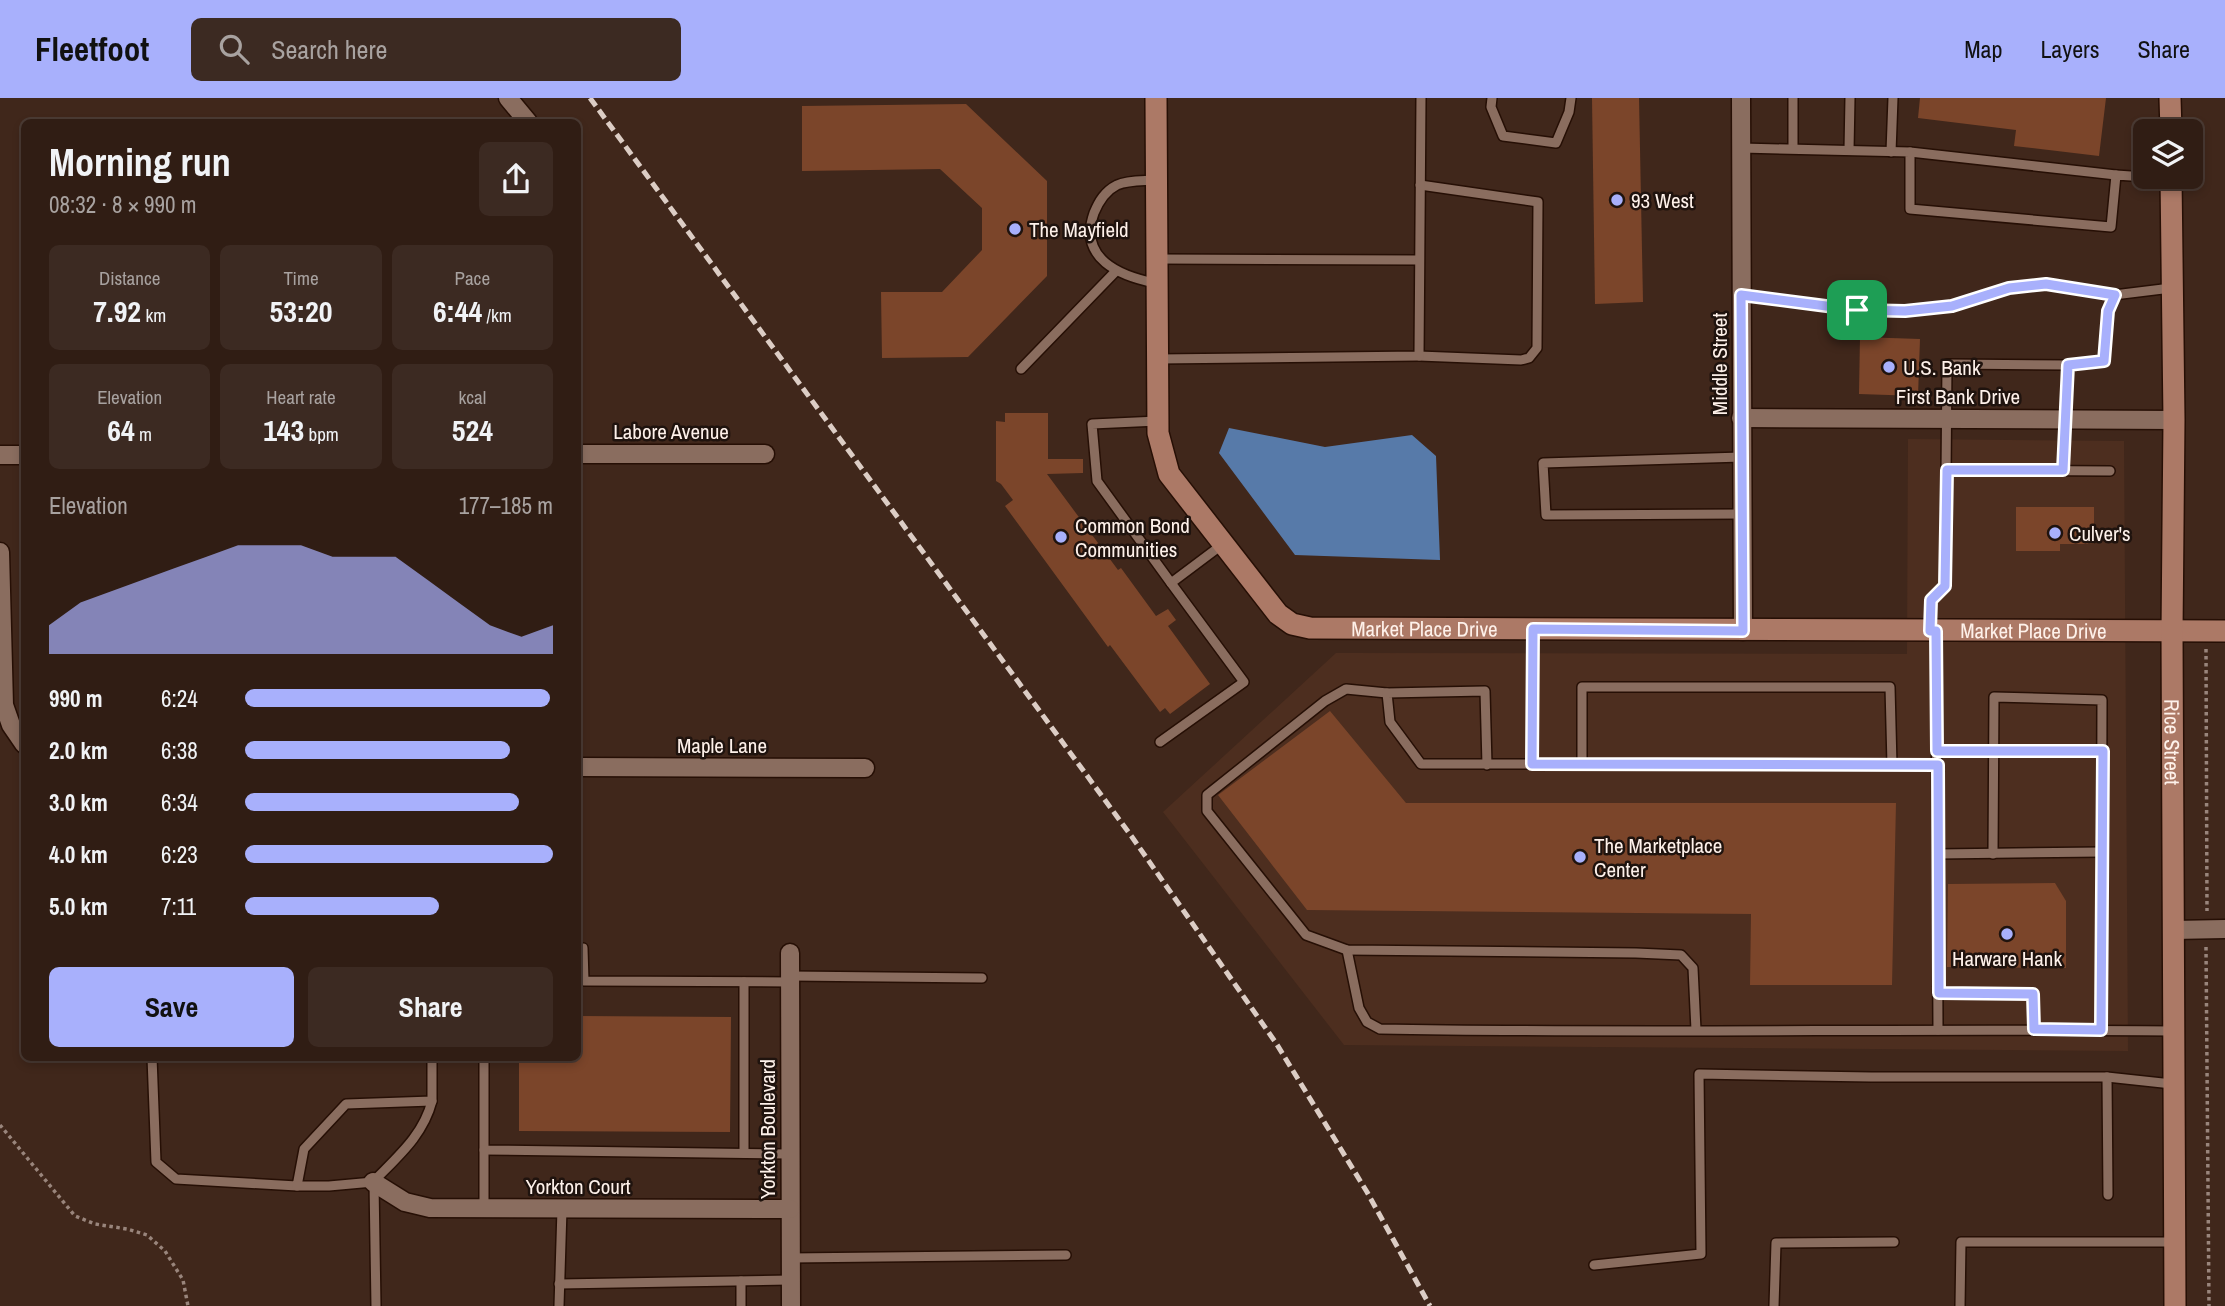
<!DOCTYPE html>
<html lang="en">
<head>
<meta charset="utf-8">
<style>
  body { margin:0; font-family:"Archivo Narrow",sans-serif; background:#3c2a22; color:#f1f3f6; height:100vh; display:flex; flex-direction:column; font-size:26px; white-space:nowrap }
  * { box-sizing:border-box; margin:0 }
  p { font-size:23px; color:#a8a2a0 }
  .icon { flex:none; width:38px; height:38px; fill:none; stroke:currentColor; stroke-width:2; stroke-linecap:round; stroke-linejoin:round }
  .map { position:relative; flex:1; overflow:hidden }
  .panel { position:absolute; left:21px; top:21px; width:560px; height:942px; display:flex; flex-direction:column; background:#301d14; border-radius:10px; box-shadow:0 4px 10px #0003,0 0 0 2px #4b3b34 }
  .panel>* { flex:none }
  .buttons { position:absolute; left:2133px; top:21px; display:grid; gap:14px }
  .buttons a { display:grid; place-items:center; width:70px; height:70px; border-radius:10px; background:#301d14; box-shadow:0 4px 10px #0003,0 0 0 2px #4b3b34; font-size:35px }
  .pin { position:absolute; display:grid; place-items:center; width:60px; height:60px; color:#fff; margin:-30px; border-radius:14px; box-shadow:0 4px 10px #0006 }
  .round { display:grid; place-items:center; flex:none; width:74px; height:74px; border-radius:10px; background:#3c2a22 }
  .head { display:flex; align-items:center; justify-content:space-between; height:119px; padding:0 28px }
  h1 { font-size:38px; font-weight:700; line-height:52px }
  .figures { display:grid; grid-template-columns:repeat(3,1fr); gap:10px; height:119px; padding:7px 28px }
  .figures div { display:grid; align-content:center; border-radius:10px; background:#3c2a22; text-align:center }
  .figures b { font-size:30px; font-weight:700 }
  .figures small { font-size:19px; font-weight:400 }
  .figures p { font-size:19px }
  .chart { height:196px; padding:14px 28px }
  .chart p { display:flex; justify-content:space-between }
  .chart svg { width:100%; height:126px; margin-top:7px; fill:#a8b0fc; opacity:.7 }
  .primary-button { display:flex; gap:14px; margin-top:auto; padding:14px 28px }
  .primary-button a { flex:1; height:80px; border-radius:10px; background:#a8b0fc; color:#111; font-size:28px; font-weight:700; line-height:80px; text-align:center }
  .primary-button a+a { background:#3c2a22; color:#f1f3f6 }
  ul { padding:0 28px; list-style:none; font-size:23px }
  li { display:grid; grid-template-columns:112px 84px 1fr; align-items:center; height:52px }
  li i { height:18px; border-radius:9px; background:#a8b0fc }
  header { display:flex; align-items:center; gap:42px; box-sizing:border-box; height:98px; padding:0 35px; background:#a8b0fc; color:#111 }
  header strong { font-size:33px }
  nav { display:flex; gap:38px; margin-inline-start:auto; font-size:24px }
  .search { width:490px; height:63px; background:#3c2a22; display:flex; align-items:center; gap:18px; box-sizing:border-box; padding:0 24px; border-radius:10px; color:#a8a2a0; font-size:26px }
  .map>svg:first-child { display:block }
</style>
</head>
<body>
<header>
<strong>Fleetfoot</strong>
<div class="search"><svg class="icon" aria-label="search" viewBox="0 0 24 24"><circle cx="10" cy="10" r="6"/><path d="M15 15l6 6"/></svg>Search here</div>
<nav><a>Map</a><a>Layers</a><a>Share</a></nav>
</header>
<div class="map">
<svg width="2225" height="1208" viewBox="0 0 2225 1208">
  <rect width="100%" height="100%" fill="#40271b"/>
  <path fill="#4d2e1f" d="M 1908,341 L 2124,343 L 2128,953 L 1344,947 L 1163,714 L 1336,555 L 1907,556 Z"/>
  <path fill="#577aa9" d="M 1229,330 L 1325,349 L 1412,337 L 1436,358 L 1440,462 L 1295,457 L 1219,355 Z"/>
  <g fill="#7b452a">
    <path d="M 1592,0 L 1639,0 L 1643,204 L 1595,206 Z"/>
    <path d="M 1920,0 L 2106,0 L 2099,58 L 2014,48 L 2016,32 L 1918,20 Z"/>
    <path d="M 966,6 L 1047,83 L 1047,178 L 968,259 L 882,260 L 881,194 L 942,194 L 982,152 L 982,110 L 940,71 L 802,73 L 802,8 Z"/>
    <path d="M 1860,239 L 1920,241 L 1918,298 L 1859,296 Z"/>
    <path d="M 1005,315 L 1048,315 L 1048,361 L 1083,361 L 1083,375 L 1047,376 L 1118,472 L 1121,470 L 1156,518 L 1168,511 L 1176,522 L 1168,528 L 1210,586 L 1170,616 L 1165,610 L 1160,614 L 1110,547 L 1108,549 L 1005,408 L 1013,402 L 1001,386 L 996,383 L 996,323 L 1005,324 Z"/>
    <path d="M 2016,409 L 2094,409 L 2094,446 L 2060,446 L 2060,453 L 2016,453 Z"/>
    <path d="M 1330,613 L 1406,705 L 1896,705 L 1892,887 L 1750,887 L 1751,816 L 1307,812 L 1218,697 Z"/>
    <path d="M 2055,785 L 2066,803 L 2066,870 L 1947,869 L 1948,786 Z"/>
    <path d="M 578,918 L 731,919 L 730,1034 L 519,1033 L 519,959 L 578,959 Z"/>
  </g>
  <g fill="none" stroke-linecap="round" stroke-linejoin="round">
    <g stroke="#260f05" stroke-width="12">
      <g id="lane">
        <path d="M 1492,0 L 1491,9 L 1503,38 L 1556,45 L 1569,14 L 1571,0"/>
        <path d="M 1793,0 L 1793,50"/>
        <path d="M 1741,50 L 1910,54 L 1910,111 L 2111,129 L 2116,77 L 2146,79"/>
        <path d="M 1849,52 L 1850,0"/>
        <path d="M 1891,54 L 1893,0"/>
        <path d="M 1910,54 L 2116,77"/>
        <path d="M 1155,82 C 1143,83 1128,82 1117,87 C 1105,93 1099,103 1094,115 C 1078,161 1120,178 1155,185"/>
        <path d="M 1158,161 L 1419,162"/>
        <path d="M 1741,197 L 1857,212 L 1905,213 L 1952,208 L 2009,190 L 2046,186 L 2115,197"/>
        <path d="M 1419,258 L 1521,262 L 1529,260 L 1537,250 L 1538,104 L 1420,87"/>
        <path d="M 1158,261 L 1419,258 L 1421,0"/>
        <path d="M 1021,271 L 1116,173"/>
        <path d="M 1158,323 L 1092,326 L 1097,383 L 1171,485"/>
        <path d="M 1742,359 L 1543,365 L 1546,417 L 1742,416"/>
        <path d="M 1947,372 L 2110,373"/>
        <path d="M 2063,372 L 2068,267"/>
        <path d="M 1533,531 L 1533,666 L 1938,667"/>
        <path d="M 1930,532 L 1931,502 L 1945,488 L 1947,266 L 2068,267 L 2104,263 L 2108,213 L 2114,197 L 2171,190"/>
        <path d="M 1936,533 L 1938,932"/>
        <path d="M 1387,595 L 1346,591 L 1325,603 L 1207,697 L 1207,713 L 1306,837 L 1347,852 L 1636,855 L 1681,857 L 1693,870 L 1696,932"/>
        <path d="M 1160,644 L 1244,584 L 1171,485 L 1223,446"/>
        <path d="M 1937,653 L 2103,653"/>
        <path d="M 1582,666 L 1582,589 L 1890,589 L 1892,667"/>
        <path d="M 1487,667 L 1485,593 L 1387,595 L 1390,624 L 1421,666 L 1533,666"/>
        <path d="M 1938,756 L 2102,754"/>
        <path d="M 1993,756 L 1994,599 L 2102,602 L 2101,932"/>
        <path d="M 578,850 L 583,850 L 584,883 L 790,884"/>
        <path d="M 1347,852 L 1359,910 L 1367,924 L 1380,931 C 1644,936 1908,930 2172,933"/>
        <path d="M 790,878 L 982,880"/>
        <path d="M 744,884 L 744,1055"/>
        <path d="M 1939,895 L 2033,896 L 2034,931"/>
        <path d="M 152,959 L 156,1064 L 176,1081 L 297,1088 L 304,1051 L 346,1006 L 432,1003 L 432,959"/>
        <path d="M 484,959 L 484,1052 L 790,1056"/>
        <path d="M 2107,979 L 2108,1097"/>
        <path d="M 484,1052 L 484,1111"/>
        <path d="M 374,1085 L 376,1208"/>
        <path d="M 297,1088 L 329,1088 L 373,1084 C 397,1059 423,1038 432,1003"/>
        <path d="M 790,1160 L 1066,1157"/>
        <path d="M 1594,1167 L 1701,1156 L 1699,976 L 1871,979 L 2107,979 L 2172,986"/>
        <path d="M 741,1183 L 741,1208"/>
        <path d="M 559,1186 L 790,1182"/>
        <path d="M 559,1208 L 562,1111"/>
        <path d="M 1774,1208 L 1776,1145 L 1894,1144"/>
        <path d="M 1960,1208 L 1961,1144 L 2173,1144"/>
      </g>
    </g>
    <g stroke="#260f05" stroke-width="21">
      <g id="street">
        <path d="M 508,0 L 528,24"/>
        <path d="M 1741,0 L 1743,533"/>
        <path d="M 1741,320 L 2174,322"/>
        <path d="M 578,356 L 765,356"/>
        <path d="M 0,357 L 24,357"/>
        <path d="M 0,454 L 4,607 L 11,627 L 24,646"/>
        <path d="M 578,669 L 865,670"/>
        <path d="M 2173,832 L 2225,831"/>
        <path d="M 790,855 L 791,1208"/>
        <path d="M 373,1084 L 405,1104 L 430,1110 L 790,1111"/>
      </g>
    </g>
    <g stroke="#260f05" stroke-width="24">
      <g id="secondary">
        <path id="s1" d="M 1156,0 L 1158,335 L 1169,376 L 1278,516 L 1292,526 L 1310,530 L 2225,533"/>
        <path d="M 2170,0 L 2171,33"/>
        <path id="s2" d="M 2171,79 L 2174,322 L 2172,534 L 2175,1208"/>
      </g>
    </g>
    <g stroke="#99857c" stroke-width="3.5" stroke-dasharray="3.5 3.5" stroke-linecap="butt">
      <path d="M 2206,551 L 2207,813"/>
      <path d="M 2206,849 L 2209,1208"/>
      <path d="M 0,1027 L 75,1118 L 95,1126 L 127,1131 L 147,1137 L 165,1153 L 183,1182 L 188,1208"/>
    </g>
    <use href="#lane" stroke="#8a6d5f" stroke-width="9"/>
    <use href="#street" stroke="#8a6d5f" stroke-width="18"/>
    <use href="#secondary" stroke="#ac7966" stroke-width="21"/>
    <path stroke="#dccdc5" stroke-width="5" stroke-dasharray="10 5" stroke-linecap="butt" d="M 590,0 L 1132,739 L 1276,945 L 1367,1094 L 1430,1208"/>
  </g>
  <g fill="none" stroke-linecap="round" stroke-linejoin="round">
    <g stroke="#fff" stroke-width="14">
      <path id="route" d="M 2046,186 L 2115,197 L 2108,213 L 2104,263 L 2068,267 L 2063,372 L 1947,372 L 1945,488 L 1931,502 L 1930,533 L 1936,533 L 1937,653 L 2103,653 L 2101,932 L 2034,931 L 2033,896 L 1939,895 L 1938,667 L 1532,666 L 1533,531 L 1743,533 L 1741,197 L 1857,212 L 1905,213 L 1952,208 L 2009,190 Z"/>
    </g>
    <use href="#route" stroke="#a8b0fc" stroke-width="9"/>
  </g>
  <g fill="#a8b0fc" stroke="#1f130e" stroke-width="2.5">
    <circle cx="1617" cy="102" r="7"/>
    <circle cx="1015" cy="131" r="7"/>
    <circle cx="1889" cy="269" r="7"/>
    <circle cx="2055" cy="435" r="7"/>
    <circle cx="1061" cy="439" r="7"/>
    <circle cx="1580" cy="759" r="7"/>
    <circle cx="2007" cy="836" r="7"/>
  </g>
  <g text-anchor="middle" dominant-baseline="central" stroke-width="5" stroke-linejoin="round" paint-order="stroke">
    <g font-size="21" fill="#fef1ea" stroke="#1f130e" text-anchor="start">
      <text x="1631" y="102">93 West</text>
      <text x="1029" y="131">The Mayfield</text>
      <text x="1903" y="269">U.S. Bank</text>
      <text x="1075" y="427">Common Bond<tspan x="1075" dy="24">Communities</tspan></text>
      <text x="2069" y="435">Culver's</text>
      <text x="1594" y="747">The Marketplace<tspan x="1594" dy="24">Center</tspan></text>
      <text x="2007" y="860" text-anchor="middle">Harware Hank</text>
    </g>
    <g font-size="21" fill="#fef1ea" stroke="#1f130e">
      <text transform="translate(1719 266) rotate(-90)">Middle Street</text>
      <text x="1958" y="298">First Bank Drive</text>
      <text x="671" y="333">Labore Avenue</text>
      <text stroke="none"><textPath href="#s1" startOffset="705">Market Place Drive</textPath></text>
      <text stroke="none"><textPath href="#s1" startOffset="1314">Market Place Drive</textPath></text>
      <text stroke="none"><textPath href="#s2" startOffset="565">Rice Street</textPath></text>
      <text x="722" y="647">Maple Lane</text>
      <text transform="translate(767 1031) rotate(-90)">Yorkton Boulevard</text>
      <text x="578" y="1088">Yorkton Court</text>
    </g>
  </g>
</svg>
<div class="buttons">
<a><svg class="icon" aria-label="layers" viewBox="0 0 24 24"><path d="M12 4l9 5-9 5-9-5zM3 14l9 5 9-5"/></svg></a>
</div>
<div class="pin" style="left:1857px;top:212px;background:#1e9e55"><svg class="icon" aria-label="arrive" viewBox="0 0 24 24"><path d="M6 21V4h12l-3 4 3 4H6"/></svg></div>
<section class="panel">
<div class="head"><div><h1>Morning run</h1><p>08:32 · 8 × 990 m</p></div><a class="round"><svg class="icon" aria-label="share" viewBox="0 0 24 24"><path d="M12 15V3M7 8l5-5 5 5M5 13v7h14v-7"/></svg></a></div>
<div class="figures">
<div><p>Distance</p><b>7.92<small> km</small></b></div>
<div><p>Time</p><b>53:20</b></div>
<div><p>Pace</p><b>6:44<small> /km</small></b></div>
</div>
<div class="figures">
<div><p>Elevation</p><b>64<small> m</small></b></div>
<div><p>Heart rate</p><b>143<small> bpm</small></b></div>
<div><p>kcal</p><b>524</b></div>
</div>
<div class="chart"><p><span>Elevation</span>177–185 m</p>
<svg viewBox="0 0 160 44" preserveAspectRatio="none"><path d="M0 44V34L10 26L20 22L30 18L40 14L50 10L60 6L70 6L80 6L90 10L100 10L110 10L120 18L130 26L140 34L150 38L160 34V44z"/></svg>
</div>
<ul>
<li><b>990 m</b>6:24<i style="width:99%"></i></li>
<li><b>2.0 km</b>6:38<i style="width:86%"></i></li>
<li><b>3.0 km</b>6:34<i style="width:89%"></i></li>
<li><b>4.0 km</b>6:23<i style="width:100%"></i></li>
<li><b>5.0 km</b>7:11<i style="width:63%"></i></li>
</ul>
<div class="primary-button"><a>Save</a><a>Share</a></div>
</section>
</div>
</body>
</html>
